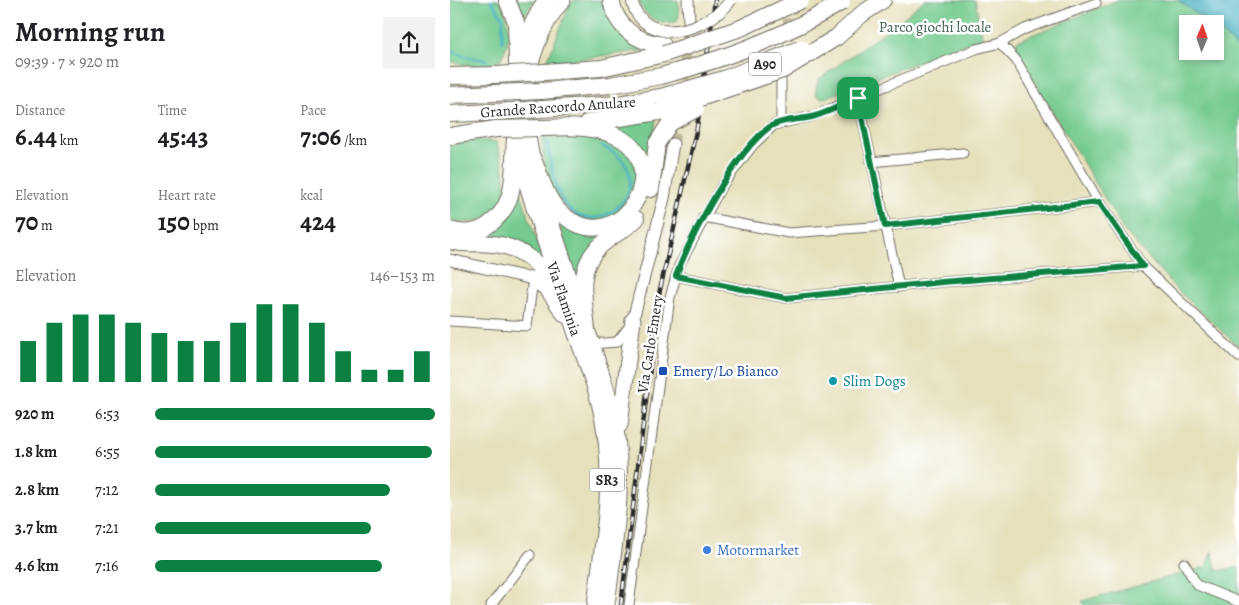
<!DOCTYPE html>
<html lang="en">
<head>
<meta charset="utf-8">
<style>
  body { margin:0; font-family:Alegreya,serif; background:#f2f2f2; color:#202124; height:100vh; display:flex; flex-direction:column; font-size:19px; white-space:nowrap }
  * { box-sizing:border-box; margin:0 }
  p { font-size:16px; color:#757577 }
  .icon { flex:none; width:28px; height:28px; fill:none; stroke:currentColor; stroke-width:2; stroke-linecap:round; stroke-linejoin:round }
  .map { position:relative; flex:1; overflow:hidden }
  .drawer { display:flex; flex-direction:column; background:#fff; width:450px }
  .drawer>* { flex:none }
  .needle { width:32px; rotate:2deg }
  .fabs { position:absolute; left:729px; top:15px; display:grid; gap:10px }
  .fabs a { display:grid; place-items:center; width:45px; height:45px; border-radius:0px; background:#fff; box-shadow:0 2px 8px #0003; font-size:25px }
  .pin { position:absolute; display:grid; place-items:center; width:42px; height:42px; color:#fff; margin:-21px; border-radius:10px; box-shadow:0 2px 8px #0006 }
  .round { display:grid; place-items:center; flex:none; width:52px; height:52px; border-radius:0px; background:#f2f2f2 }
  .summary { display:flex; align-items:center; justify-content:space-between; height:85px; padding:0 15px }
  h1 { font-size:28px; font-weight:700; line-height:38px }
  .metrics { display:grid; grid-template-columns:repeat(3,1fr); gap:8px; height:85px; padding:5px 15px }
  .metrics div { display:grid; align-content:center }
  .metrics b { font-size:25px; font-weight:700 }
  .metrics small { font-size:14px; font-weight:400 }
  .metrics p { font-size:14px }
  .chart { height:140px; padding:10px 15px }
  .chart p { display:flex; justify-content:space-between }
  .chart svg { width:100%; height:90px; margin-top:5px; stroke:#0b8043; stroke-width:6 }
  ul { padding:0 15px; list-style:none; font-size:16px }
  li { display:grid; grid-template-columns:80px 60px 1fr; align-items:center; height:38px }
  li i { height:12px; border-radius:6px; background:#0b8043 }
  main { display:flex; flex:1; min-height:0 }
  .map>svg:first-child { display:block }
</style>
</head>
<body>
<main>
<section class="drawer">
<div class="summary"><div><h1>Morning run</h1><p>09:39 · 7 × 920 m</p></div><a class="round"><svg class="icon" aria-label="share" viewBox="0 0 24 24"><path d="M12 15V3M7 8l5-5 5 5M5 13v7h14v-7"/></svg></a></div>
<div class="metrics">
<div><p>Distance</p><b>6.44<small> km</small></b></div>
<div><p>Time</p><b>45:43</b></div>
<div><p>Pace</p><b>7:06<small> /km</small></b></div>
</div>
<div class="metrics">
<div><p>Elevation</p><b>70<small> m</small></b></div>
<div><p>Heart rate</p><b>150<small> bpm</small></b></div>
<div><p>kcal</p><b>424</b></div>
</div>
<div class="chart"><p><span>Elevation</span>146–153 m</p>
<svg viewBox="0 0 160 44" preserveAspectRatio="none"><path d="M5 44V24M15 44V15M25 44V11M35 44V11M45 44V15M55 44V20M65 44V24M75 44V24M85 44V15M95 44V6M105 44V6M115 44V15M125 44V29M135 44V38M145 44V38M155 44V29"/></svg>
</div>
<ul>
<li><b>920 m</b>6:53<i style="width:100%"></i></li>
<li><b>1.8 km</b>6:55<i style="width:99%"></i></li>
<li><b>2.8 km</b>7:12<i style="width:84%"></i></li>
<li><b>3.7 km</b>7:21<i style="width:77%"></i></li>
<li><b>4.6 km</b>7:16<i style="width:81%"></i></li>
</ul>
</section>
<div class="map">
<svg width="789" height="605" viewBox="0 0 789 605">
  <rect width="100%" height="100%" fill="#fff"/>
  <filter id="ink" filterUnits="userSpaceOnUse"><feTurbulence type="fractalNoise" baseFrequency=".02" numOctaves="2"/><feDisplacementMap in="SourceGraphic" scale="10" xChannelSelector="R" yChannelSelector="G"/><feConvolveMatrix kernelMatrix="1 2 1 2 8 2 1 2 1" color-interpolation-filters="sRGB"/></filter>
  <filter id="wash" filterUnits="userSpaceOnUse"><feTurbulence type="fractalNoise" baseFrequency=".0096" numOctaves="4" result="noise"/><feDisplacementMap in="SourceGraphic" scale="20" xChannelSelector="R" yChannelSelector="G"/><feGaussianBlur stdDeviation="1.12" result="paint"/><feColorMatrix in="noise" values="0 0 0 0 0 0 0 0 0 0 0 0 0 0 0 0 0 1.4 0 .05"/><feComposite in="paint" operator="in"/></filter>
  <g filter="url(#wash)">
    <rect width="100%" height="100%" fill="#e6e0bb"/>
    <g fill="#75cb8f" stroke="#507b5d">
      <path d="M 0,0 L 50,0 C 60,22 63,38 50,60 C 40,68 12,66 0,61 Z"/>
      <path d="M 61,0 L 84,0 L 70,22 Z"/>
      <path d="M 124,0 L 155,0 C 166,24 169,38 195,50 L 132,59 L 97,61 L 120,4 Z"/>
      <path d="M 189,0 L 228,0 L 229,16 L 226,22 C 209,25 193,17 189,0 Z"/>
      <path d="M 474,0 L 525,0 L 533,40 L 512,45 L 377,97 L 371,98 L 366,95 L 366,88 L 369,79 L 450,21 Z"/>
      <path d="M 668,0 L 728,0 L 760,24 L 738,24 L 738,51 L 765,51 L 765,27 L 789,49 L 789,347 L 727,290 L 673,229 L 565,49 L 567,41 Z"/>
      <path d="M 206,119 L 200,174 L 156,126 Z"/>
      <path d="M 135,135 L 156,135 L 183,156 L 188,181 L 165,218 C 158,219 149,222 142,221 C 107,219 92,168 92,138 Z"/>
      <path d="M 28,140 L 46,142 C 52,158 59,182 53,199 C 45,220 19,226 0,220 L 0,145 Z"/>
      <path d="M 70,191 L 95,264 L 25,238 L 61,212 Z"/>
      <path d="M 107,216 C 124,234 140,236 163,233 L 126,280 Z"/>
      <path d="M 762,551 L 767,571 L 789,567 L 789,605 L 634,605 L 632,601 L 756,567 Z"/>
    </g>
    <path fill="#42adc0" stroke="#366c76" d="M 728,0 L 789,0 L 789,49 L 765,27 L 765,24 L 760,24 Z"/>
    <g fill="none" stroke-linecap="round" stroke-linejoin="round">
      <g stroke="#42adc0" stroke-width="2.5">
        <path d="M 41,0 L 53,18 L 52,42"/>
        <path d="M 0,51 L 17,57 L 37,60"/>
        <path d="M 96,140 C 101,160 103,185 114,203 C 146,249 221,178 152,146"/>
      </g>
    </g>
  </g>
  <g filter="url(#ink)">
    <g fill="none" stroke-linecap="round" stroke-linejoin="round">
      <path stroke="#c1bc9e" stroke-width="9" stroke-dasharray="9 4.5" stroke-linecap="butt" d="M 335,5 L 339,32 L 336,57"/>
      <g stroke="#c1bc9e" stroke-width="11" stroke-dasharray="11 5.5" stroke-linecap="butt">
        <path d="M 232,96 L 239,21"/>
        <path d="M 223,144 L 229,114"/>
      </g>
      <g stroke="#6c6a5d" stroke-width="11">
        <g id="minor">
          <path d="M 550,43 L 566,60 L 649,202 L 693,266 L 789,357"/>
          <path d="M 408,98 L 449,287"/>
          <path d="M 331,122 L 331,80"/>
          <path d="M 421,162 L 513,153"/>
          <path d="M 253,217 L 339,233 L 435,226 L 649,202"/>
          <path d="M 226,276 L 336,298 L 492,282 L 693,266"/>
          <path d="M 0,321 L 77,326 L 83,279"/>
          <path d="M 142,344 L 167,342 L 179,327"/>
          <path d="M 734,563 L 747,585 L 789,602"/>
          <path d="M 41,605 L 80,555"/>
          <path d="M 179,605 L 220,297 L 229,266 L 271,187 L 303,145 L 324,125 L 363,116 L 526,49 L 550,43 L 575,29 L 646,3"/>
        </g>
      </g>
      <g stroke="#6c6a5d" stroke-width="13">
        <g id="tertiary">
          <path d="M 182,0 C 185,18 198,28 216,31"/>
          <path d="M 238,0 L 239,21"/>
          <path d="M 0,260 L 83,279"/>
          <path d="M 183,320 L 214,198 L 223,144"/>
        </g>
      </g>
      <g stroke="#6c6a5d" stroke-width="17">
        <g id="trunk">
          <path d="M 96,0 C 46,74 62,141 88,220 C 100,258 113,296 126,334 C 136,363 148,391 153,421 C 165,481 152,545 145,605"/>
          <path d="M 113,0 C 91,25 77,64 76,97 C 74,139 87,180 100,219 C 113,260 127,300 141,341 C 150,369 160,396 165,424 C 176,484 164,546 157,605"/>
          <path d="M 83,279 L 97,289 L 115,315"/>
          <path d="M 170,425 L 183,320"/>
        </g>
      </g>
      <g stroke="#6c6a5d" stroke-width="18">
        <g id="motorway">
          <path d="M 57,0 L 66,22 L 67,63"/>
          <path d="M 161,0 C 166,27 186,42 213,45"/>
          <path d="M 412,14 L 433,0"/>
          <path d="M 94,72 L 151,68 L 214,54"/>
          <path d="M 0,76 L 46,75"/>
          <path d="M 92,91 L 160,85 L 211,76"/>
          <path d="M 0,95 L 45,93"/>
          <path d="M 92,109 L 169,104 L 211,97"/>
          <path d="M 0,114 L 45,112"/>
          <path d="M 137,123 L 209,112"/>
          <path d="M 0,136 L 46,129"/>
          <path d="M 83,159 C 91,178 97,202 113,215 C 172,264 232,156 158,133 C 138,126 116,127 94,128"/>
          <path d="M 201,189 L 207,143"/>
          <path d="M 0,230 C 12,234 26,233 37,226 C 69,205 62,172 65,139"/>
          <path d="M 0,241 C 14,245 28,242 43,244 C 79,247 98,274 115,302"/>
          <path d="M 137,331 C 135,303 125,269 149,247 C 160,236 175,230 186,219"/>
        </g>
      </g>
      <use href="#minor" stroke="#fff" stroke-width="9"/>
      <use href="#tertiary" stroke="#fff" stroke-width="11"/>
      <use href="#trunk" stroke="#fff" stroke-width="15"/>
      <use href="#motorway" stroke="#fff" stroke-width="16"/>
      <g stroke="#2b2b2b" stroke-width="4.5">
        <path id="rail" d="M 171,605 L 209,294 L 247,127 L 265,0"/>
      </g>
      <use href="#rail" stroke="#fff" stroke-width="2.5" stroke-dasharray="8" stroke-linecap="butt"/>
      <g stroke="#6c6a5d" stroke-width="13" stroke-linecap="butt">
        <path id="tertiary-bridge" d="M 216,31 C 239,32 267,19 281,0"/>
      </g>
      <g stroke="#6c6a5d" stroke-width="18" stroke-linecap="butt">
        <g id="motorway-bridge">
          <path d="M 214,54 L 291,28 L 351,0"/>
          <path d="M 46,75 L 94,72"/>
          <path d="M 211,76 C 276,59 334,37 392,2"/>
          <path d="M 45,93 L 92,91"/>
          <path d="M 211,97 L 274,79 L 352,48"/>
          <path d="M 45,112 L 92,109"/>
          <path d="M 209,112 L 333,70 L 387,37 L 412,14"/>
          <path d="M 46,129 L 94,128"/>
          <path d="M 207,143 L 220,123 L 246,109"/>
        </g>
      </g>
      <use href="#tertiary-bridge" stroke="#fff" stroke-width="11"/>
      <use href="#motorway-bridge" stroke="#fff" stroke-width="16"/>
    </g>
  </g>
  <g fill="none" stroke-linecap="round" stroke-linejoin="round" filter="url(#ink)">
    <g stroke="#fff" stroke-width="10">
      <path id="route" d="M 408,98 L 435,226 L 649,202 L 693,266 L 492,282 L 336,298 L 226,276 C 241,235 286,150 321,126 C 333,119 349,120 362,117 C 378,113 393,104 408,98 Z"/>
    </g>
    <use href="#route" stroke="#0b8043" stroke-width="6"/>
  </g>
  <rect fill="#1a4fb4" stroke="#fff" stroke-width="2" x="208" y="366" width="10" height="10" rx="2.5"/>
  <circle fill="#0f9aa8" stroke="#fff" stroke-width="2" cx="383" cy="381" r="5"/>
  <circle fill="#3f7fe0" stroke="#fff" stroke-width="2" cx="257" cy="550" r="5"/>
  <g text-anchor="middle" dominant-baseline="central" stroke-width="5" stroke-linejoin="round" paint-order="stroke">
    <g fill="#fff" stroke="#6b6b6b" stroke-width="1">
      <rect x="299" y="52.5" width="32" height="23" rx="4"/>
      <rect x="139.5" y="468.5" width="35" height="23" rx="4"/>
    </g>
    <g font-size="14" font-weight="bold" fill="#2b2b2b">
      <text x="315" y="64">A90</text>
      <text x="157" y="480">SR3</text>
    </g>
    <g font-size="15" fill="#45634e" stroke="#fff">
      <text x="485" y="27">Parco giochi locale</text>
    </g>
    <g font-size="15" fill="#2b2b2b" stroke="#fff">
      <text transform="translate(108 107) rotate(-4)">Grande Raccordo Anulare</text>
      <text transform="translate(114 299) rotate(71)">Via Flaminia</text>
      <text transform="translate(200 344) rotate(-81)">Via Carlo Emery</text>
    </g>
    <g font-size="15" fill="#164399" stroke="#fff" text-anchor="start">
      <text x="223" y="371">Emery/Lo Bianco</text>
    </g>
    <g font-size="15" fill="#0d838f" stroke="#fff" text-anchor="start">
      <text x="393" y="381">Slim Dogs</text>
    </g>
    <g font-size="15" fill="#366cbe" stroke="#fff" text-anchor="start">
      <text x="267" y="550">Motormarket</text>
    </g>
  </g>
</svg>
<div class="fabs">
<a><svg class="needle" viewBox="-14 -14 28 28"><path d="M0-13l5 13h-10z" fill="#e53935"/><path d="M0 13l5-13h-10z" fill="#757577"/></svg></a>
</div>
<div class="pin" style="left:408px;top:98px;background:#1e9e55"><svg class="icon" aria-label="arrive" viewBox="0 0 24 24"><path d="M6 21V4h12l-3 4 3 4H6"/></svg></div>
</div>
</main>
</body>
</html>
